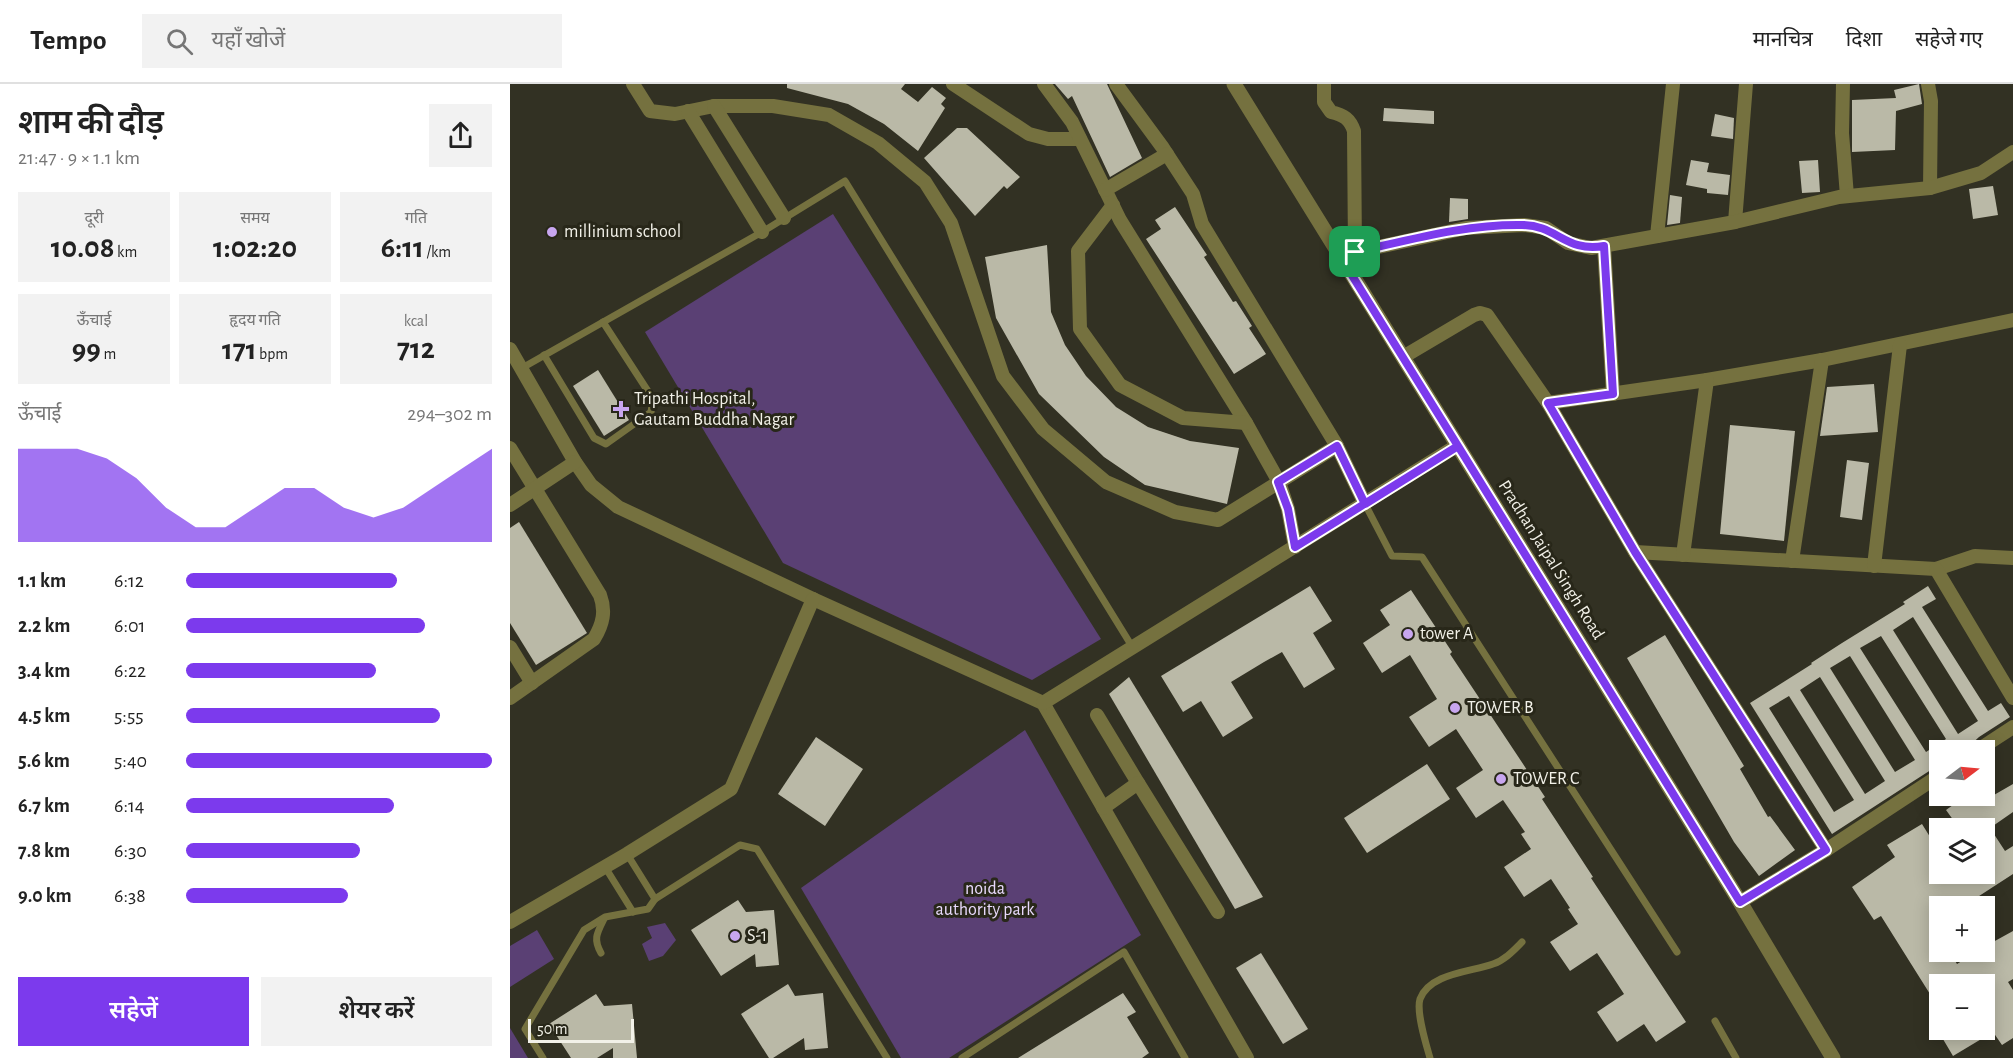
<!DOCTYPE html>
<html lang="hi">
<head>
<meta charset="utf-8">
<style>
  body { margin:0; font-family:"Alegreya Sans","Noto Sans Devanagari",sans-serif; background:#f2f2f2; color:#222; height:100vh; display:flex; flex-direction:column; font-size:22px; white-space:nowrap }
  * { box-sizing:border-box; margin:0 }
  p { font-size:20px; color:#767676 }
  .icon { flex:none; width:33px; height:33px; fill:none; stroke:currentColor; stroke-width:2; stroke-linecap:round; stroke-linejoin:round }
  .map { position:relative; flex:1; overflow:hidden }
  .side { display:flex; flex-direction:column; background:#fff; width:510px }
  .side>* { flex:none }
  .needle { width:39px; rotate:74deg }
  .buttons { position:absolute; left:1419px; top:656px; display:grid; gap:12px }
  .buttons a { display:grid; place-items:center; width:66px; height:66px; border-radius:0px; background:#fff; box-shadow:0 3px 15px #0003; font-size:30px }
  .scale { position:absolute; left:18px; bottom:15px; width:106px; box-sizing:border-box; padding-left:6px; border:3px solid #f2f1e8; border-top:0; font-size:16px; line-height:21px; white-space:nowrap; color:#f2f1e8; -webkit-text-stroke:4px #282719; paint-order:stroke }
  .pin { position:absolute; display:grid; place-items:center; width:51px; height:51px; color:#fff; margin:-26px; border-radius:12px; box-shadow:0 3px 9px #0006 }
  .round { display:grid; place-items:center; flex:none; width:63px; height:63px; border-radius:0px; background:#f2f2f2 }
  .overview { display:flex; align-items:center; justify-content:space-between; height:102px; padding:0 18px }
  h1 { font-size:33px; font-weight:600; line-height:45px }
  .metrics { display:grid; grid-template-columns:repeat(3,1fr); gap:9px; height:102px; padding:6px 18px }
  .metrics div { display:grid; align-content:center; border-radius:0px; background:#f2f2f2; text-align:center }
  .metrics b { font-size:30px; font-weight:600 }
  .metrics small { font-size:16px; font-weight:400 }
  .metrics p { font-size:16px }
  .chart { height:168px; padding:12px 18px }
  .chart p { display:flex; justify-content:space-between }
  .chart svg { width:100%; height:108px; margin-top:6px; fill:#7c3aed; opacity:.7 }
  .primary-button { display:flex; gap:12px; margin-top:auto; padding:12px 18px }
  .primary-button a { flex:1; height:69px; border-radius:0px; background:#7c3aed; color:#fff; font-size:24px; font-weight:600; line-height:69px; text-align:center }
  .primary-button a+a { background:#f2f2f2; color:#222 }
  ul { padding:0 18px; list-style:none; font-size:20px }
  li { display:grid; grid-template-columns:96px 72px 1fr; align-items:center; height:45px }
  li i { height:15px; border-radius:8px; background:#7c3aed }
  header { display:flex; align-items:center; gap:36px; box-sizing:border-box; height:84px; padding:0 30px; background:#fff; border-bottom:2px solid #e0e0e0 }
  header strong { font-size:28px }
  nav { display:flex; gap:33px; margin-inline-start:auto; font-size:21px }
  .search { width:420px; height:54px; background:#f2f2f2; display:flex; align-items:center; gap:15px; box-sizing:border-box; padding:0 21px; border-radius:0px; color:#767676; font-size:22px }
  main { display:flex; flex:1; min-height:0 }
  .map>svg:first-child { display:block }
</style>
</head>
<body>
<header>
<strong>Tempo</strong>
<div class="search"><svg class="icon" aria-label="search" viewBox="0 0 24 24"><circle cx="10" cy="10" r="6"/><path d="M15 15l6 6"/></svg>यहाँ खोजें</div>
<nav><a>मानचित्र</a><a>दिशा</a><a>सहेजे गए</a></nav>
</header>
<main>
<section class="side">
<div class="overview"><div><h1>शाम की दौड़</h1><p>21:47 · 9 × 1.1 km</p></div><a class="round"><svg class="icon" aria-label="share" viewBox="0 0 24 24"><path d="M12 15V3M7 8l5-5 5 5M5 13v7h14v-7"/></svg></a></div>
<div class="metrics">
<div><p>दूरी</p><b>10.08<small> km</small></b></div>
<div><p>समय</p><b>1:02:20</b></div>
<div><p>गति</p><b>6:11<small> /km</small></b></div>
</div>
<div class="metrics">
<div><p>ऊँचाई</p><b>99<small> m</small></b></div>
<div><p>हृदय गति</p><b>171<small> bpm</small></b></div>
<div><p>kcal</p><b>712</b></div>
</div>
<div class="chart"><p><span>ऊँचाई</span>294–302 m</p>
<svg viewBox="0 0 160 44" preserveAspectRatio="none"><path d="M0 44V6L10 6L20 6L30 10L40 18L50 30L60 38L70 38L80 30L90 22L100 22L110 30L120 34L130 30L140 22L150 14L160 6V44z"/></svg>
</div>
<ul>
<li><b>1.1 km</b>6:12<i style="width:69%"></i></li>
<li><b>2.2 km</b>6:01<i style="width:78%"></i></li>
<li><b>3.4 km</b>6:22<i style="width:62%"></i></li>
<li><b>4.5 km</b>5:55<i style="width:83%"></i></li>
<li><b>5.6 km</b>5:40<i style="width:100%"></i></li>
<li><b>6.7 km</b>6:14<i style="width:68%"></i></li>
<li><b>7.8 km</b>6:30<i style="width:57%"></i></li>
<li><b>9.0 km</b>6:38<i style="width:53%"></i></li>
</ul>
<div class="primary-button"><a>सहेजें</a><a>शेयर करें</a></div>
</section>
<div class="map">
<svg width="1503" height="974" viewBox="0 0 1503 974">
  <rect width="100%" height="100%" fill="#323123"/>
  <g fill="#5a4074">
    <path d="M 323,130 L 591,555 L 522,596 L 273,479 L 135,248 Z"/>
    <path d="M 515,646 L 631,851 L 439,974 L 391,974 L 291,804 Z"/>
    <path d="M 155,839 L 166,856 L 153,872 L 139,877 L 132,860 L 142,854 L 137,843 Z"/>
    <path d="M 27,846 L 44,875 L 0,903 L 0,862 Z"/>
    <path d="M 0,944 L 18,974 L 0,974 Z"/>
  </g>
  <g fill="#bab9a7" fill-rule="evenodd">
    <path d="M 277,0 L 395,0 L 391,5 L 408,18 L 422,3 L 436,14 L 431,20 L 435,24 L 408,67 L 374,40 L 338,20 L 277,4 Z"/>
    <path d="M 545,0 L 597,0 L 632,74 L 600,93 L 562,12 L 558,15 Z"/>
    <path d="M 1409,0 L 1412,20 L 1386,27 L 1385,66 L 1342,68 L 1342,16 L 1386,14 L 1384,6 Z"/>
    <path d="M 874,24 L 924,27 L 924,40 L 873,37 Z"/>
    <path d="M 1205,30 L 1224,34 L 1223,55 L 1201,52 Z"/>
    <path d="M 447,44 L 457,44 L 510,93 L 497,105 L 494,102 L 465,132 L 414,74 Z"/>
    <path d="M 1181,76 L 1199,79 L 1197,88 L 1220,91 L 1218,111 L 1197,109 L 1197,105 L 1176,101 Z"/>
    <path d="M 1308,76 L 1310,108 L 1292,109 L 1289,77 Z"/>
    <path d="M 1483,102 L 1488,131 L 1463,135 L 1459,105 Z"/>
    <path d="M 1160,111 L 1172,113 L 1170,139 L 1157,141 Z"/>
    <path d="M 940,114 L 958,115 L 958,135 L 939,138 Z"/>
    <path d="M 665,123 L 697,171 L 694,173 L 723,218 L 726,217 L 742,242 L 739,244 L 756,270 L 724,290 L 636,155 L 651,145 L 645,136 Z"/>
    <path d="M 537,161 L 541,228 L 555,261 L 576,292 L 606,323 L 638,343 L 680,357 L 729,364 L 717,420 L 635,401 L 594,373 L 529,310 L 486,234 L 475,173 Z"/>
    <path d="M 88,286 L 119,336 L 94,352 L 63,302 Z"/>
    <path d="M 1364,300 L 1368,348 L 1310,352 L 1317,303 Z"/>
    <path d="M 1220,341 L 1285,347 L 1274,457 L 1210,450 Z"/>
    <path d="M 1337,376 L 1359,379 L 1352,436 L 1330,433 Z"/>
    <path d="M 9,438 L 77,549 L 26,581 L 0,539 L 0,444 Z"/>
    <path d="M 800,502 L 822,537 L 803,549 L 825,585 L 794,604 L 772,568 L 754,578 L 721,598 L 743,634 L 713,653 L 691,617 L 673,628 L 651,592 Z"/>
    <path d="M 1418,502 L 1426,515 L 1412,523 L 1478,627 L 1491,619 L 1500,633 L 1469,653 L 1455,666 L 1430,666 L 1430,680 L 1322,750 L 1240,619 L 1302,580 L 1301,579 L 1332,559 L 1395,520 L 1393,518 ZM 1403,533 L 1468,637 L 1448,650 L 1383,546 ZM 1371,552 L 1436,655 L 1416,668 L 1350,564 ZM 1340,572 L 1405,676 L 1385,688 L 1320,584 ZM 1310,593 L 1375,697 L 1355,710 L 1290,606 ZM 1279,612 L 1344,716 L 1324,728 L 1259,624 Z"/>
    <path d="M 901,506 L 942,568 L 940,570 L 1035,713 L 1032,715 L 1083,793 L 1081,794 L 1176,938 L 1146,958 L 1134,940 L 1107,958 L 1087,928 L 1114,910 L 1099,887 L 1087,869 L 1060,887 L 1040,858 L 1068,840 L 1058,825 L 1060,824 L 1041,795 L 1014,813 L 994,783 L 1021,765 L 1011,750 L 1015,748 L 993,716 L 966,734 L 946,704 L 973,686 L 946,645 L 919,663 L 899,633 L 927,615 L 900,571 L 872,589 L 853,559 L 880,541 L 870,526 Z"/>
    <path d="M 1155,551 L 1234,682 L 1230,685 L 1258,733 L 1260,732 L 1285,766 L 1249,792 L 1224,758 L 1117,574 Z"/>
    <path d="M 619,593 L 753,813 L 725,825 L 599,610 Z"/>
    <path d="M 306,653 L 353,685 L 315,742 L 268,710 Z"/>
    <path d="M 917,680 L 940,715 L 857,769 L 834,734 Z"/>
    <path d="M 1503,700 L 1503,728 L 1480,744 L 1495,767 L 1503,762 L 1503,790 L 1466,814 L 1468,817 L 1460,822 L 1430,822 L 1430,873 L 1439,867 L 1447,880 L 1468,867 L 1474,867 L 1474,863 L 1503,847 L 1503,895 L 1498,898 L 1503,906 L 1503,954 L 1492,961 L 1483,948 L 1443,972 L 1427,945 L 1474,945 L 1474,900 L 1430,900 L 1430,926 L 1371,832 L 1364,836 L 1342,803 L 1385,773 L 1377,761 L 1412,740 L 1430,769 L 1430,789 L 1474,789 L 1474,744 L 1449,744 L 1436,726 L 1457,711 L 1474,711 L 1477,715 Z"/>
    <path d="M 228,816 L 236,828 L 264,826 L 269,881 L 246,883 L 245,870 L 211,892 L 181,846 Z"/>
    <path d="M 751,869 L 798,945 L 773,960 L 726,884 Z"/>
    <path d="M 278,900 L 285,912 L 313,909 L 318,964 L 295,966 L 294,954 L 263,974 L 259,974 L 231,930 Z"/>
    <path d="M 613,909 L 626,928 L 617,933 L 639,969 L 632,974 L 508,974 Z"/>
    <path d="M 86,910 L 94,922 L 122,920 L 127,974 L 103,974 L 103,964 L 87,974 L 61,974 L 39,940 Z"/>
  </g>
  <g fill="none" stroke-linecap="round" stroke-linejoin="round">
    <g stroke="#75713f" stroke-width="7">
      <path d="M 34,271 L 84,354 L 96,360 L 141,328 L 143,315 L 93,238"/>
      <path d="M 12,284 L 252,148 L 335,97 L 623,564"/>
      <path d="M 855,420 L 882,472 L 912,473 L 1167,868"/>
      <path d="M 117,770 L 145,815"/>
      <path d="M 95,783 L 123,828"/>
      <path d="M 91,869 C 83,855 87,849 94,835"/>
      <path d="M 1205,937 L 1226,974"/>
      <path d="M 33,974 L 15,945 L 74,846 L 95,833 L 138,825 L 145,815 L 230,761 L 247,765 L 377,974"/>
      <path d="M 452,974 L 614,868 L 675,974"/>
      <path d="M 920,974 C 916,960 906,928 910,915 C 920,889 961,888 983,880 C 995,876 1004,866 1012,858"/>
    </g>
    <g stroke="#75713f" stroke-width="14">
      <path d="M 123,0 L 140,27 L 165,30 L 204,22 L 263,22 L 319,31 L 368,59 L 415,98 L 441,139 L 493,292 L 533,345 L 596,398 L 665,428 L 708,436 L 827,362 L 692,140 L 683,110 L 653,64 L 606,0"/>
      <path d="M 443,0 L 519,50 L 538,55 L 570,55"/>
      <path d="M 534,0 L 562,38 L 610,136 L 736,339 L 769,398 L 778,425 L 785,463"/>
      <path d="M 814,0 L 814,18 L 821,28 C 834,31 840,35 844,47 L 845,168"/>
      <path d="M 1333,0 L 1332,49 L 1337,112"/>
      <path d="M 1418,0 L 1421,17 L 1420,104"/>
      <path d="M 204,22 L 274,134"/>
      <path d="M 178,27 L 252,148"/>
      <path d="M 595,106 L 657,70"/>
      <path d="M 603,121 L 568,167 L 570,245 L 610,301 L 673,334 L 736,339"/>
      <path d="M 1225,138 L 1236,0"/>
      <path d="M 1147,152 L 1163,0"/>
      <path d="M 1094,162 L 1103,310"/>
      <path d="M 829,169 L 845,168 L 956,144 L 1014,141 L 1036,144 L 1058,159 L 1081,164 L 1225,138 L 1329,113 L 1420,104 L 1471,89 L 1503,68"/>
      <path d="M 0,265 L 65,378 L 81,401 L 108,423 L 303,515 L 533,619 L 737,974"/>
      <path d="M 893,273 L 964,231 L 970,229 L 977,231 L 1038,319 L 1125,468 L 1316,766"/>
      <path d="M 1038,319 L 1197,296 L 1312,276 L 1503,236"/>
      <path d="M 827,362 L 855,420"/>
      <path d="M 0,364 L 90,511 C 96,527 93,540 84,555 L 0,614"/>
      <path d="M 0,421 L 65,378"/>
      <path d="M 1125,468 L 1426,485 L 1465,472 L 1503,474"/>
      <path d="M 1173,471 L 1197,296"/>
      <path d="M 1282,477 L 1312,276"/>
      <path d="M 1364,482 L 1390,261"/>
      <path d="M 1426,485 L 1503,614"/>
      <path d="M 0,563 L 22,599"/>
      <path d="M 533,619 L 948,361"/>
      <path d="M 587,631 L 628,699"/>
      <path d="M 1468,666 L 1503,643"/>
      <path d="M 593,724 L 628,699 L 708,828"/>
      <path d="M 1230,818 L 1316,766 L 1430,691"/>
      <path d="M 0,838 L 117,770 L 221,705 L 303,515"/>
    </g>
    <path stroke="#75713f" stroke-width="15" d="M 724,0 L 1230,818 L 1323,974"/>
  </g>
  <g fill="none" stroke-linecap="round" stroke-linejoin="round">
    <g stroke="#fff" stroke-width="12">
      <path id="route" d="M 845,168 L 828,169 L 948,362 L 785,463 L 778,425 L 768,398 L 827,362 L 855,420 L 948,362 L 1230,818 L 1316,766 L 1125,468 L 1038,319 L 1103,310 L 1094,162 C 1056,169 1047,141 1012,141 C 956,140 900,156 845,168"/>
    </g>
    <use href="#route" stroke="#7c3aed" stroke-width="8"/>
  </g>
  <g fill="#c8a6ef" stroke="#282719" stroke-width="2">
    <circle cx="42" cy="148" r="6"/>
    <path d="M108 316h6v6h6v6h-6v6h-6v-6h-6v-6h6z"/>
    <circle cx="898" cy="550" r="6"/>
    <circle cx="945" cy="624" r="6"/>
    <circle cx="991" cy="695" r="6"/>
    <circle cx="225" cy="852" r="6"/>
  </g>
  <g text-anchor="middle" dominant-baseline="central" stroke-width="6" stroke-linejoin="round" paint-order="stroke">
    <g font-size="18" fill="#f2f1e8" stroke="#282719" text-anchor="start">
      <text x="54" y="148">millinium school</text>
      <text x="124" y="315">Tripathi Hospital,<tspan x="124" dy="21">Gautam Buddha Nagar</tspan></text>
      <text x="910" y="550">tower A</text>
      <text x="957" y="624">TOWER B</text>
      <text x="1003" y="695">TOWER C</text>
      <text x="237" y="852">S-1</text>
    </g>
    <g font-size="18" fill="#f2f1e8" stroke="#282719">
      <text transform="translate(1041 476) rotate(58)">Pradhan Jaipal Singh Road</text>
    </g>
    <g font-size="18" fill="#e9dafd" stroke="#282719">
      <text x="475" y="805">noida<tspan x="475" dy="21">authority park</tspan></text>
    </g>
  </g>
</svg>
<div class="buttons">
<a><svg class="needle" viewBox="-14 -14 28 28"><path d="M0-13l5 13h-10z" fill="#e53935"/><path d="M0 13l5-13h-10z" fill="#767676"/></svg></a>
<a><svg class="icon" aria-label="layers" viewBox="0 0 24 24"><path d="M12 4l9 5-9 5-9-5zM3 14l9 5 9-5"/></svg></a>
<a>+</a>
<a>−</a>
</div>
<div class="scale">50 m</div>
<div class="pin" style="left:845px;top:168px;background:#1e9e55"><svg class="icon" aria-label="arrive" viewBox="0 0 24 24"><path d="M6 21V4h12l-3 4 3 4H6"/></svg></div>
</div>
</main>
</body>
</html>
